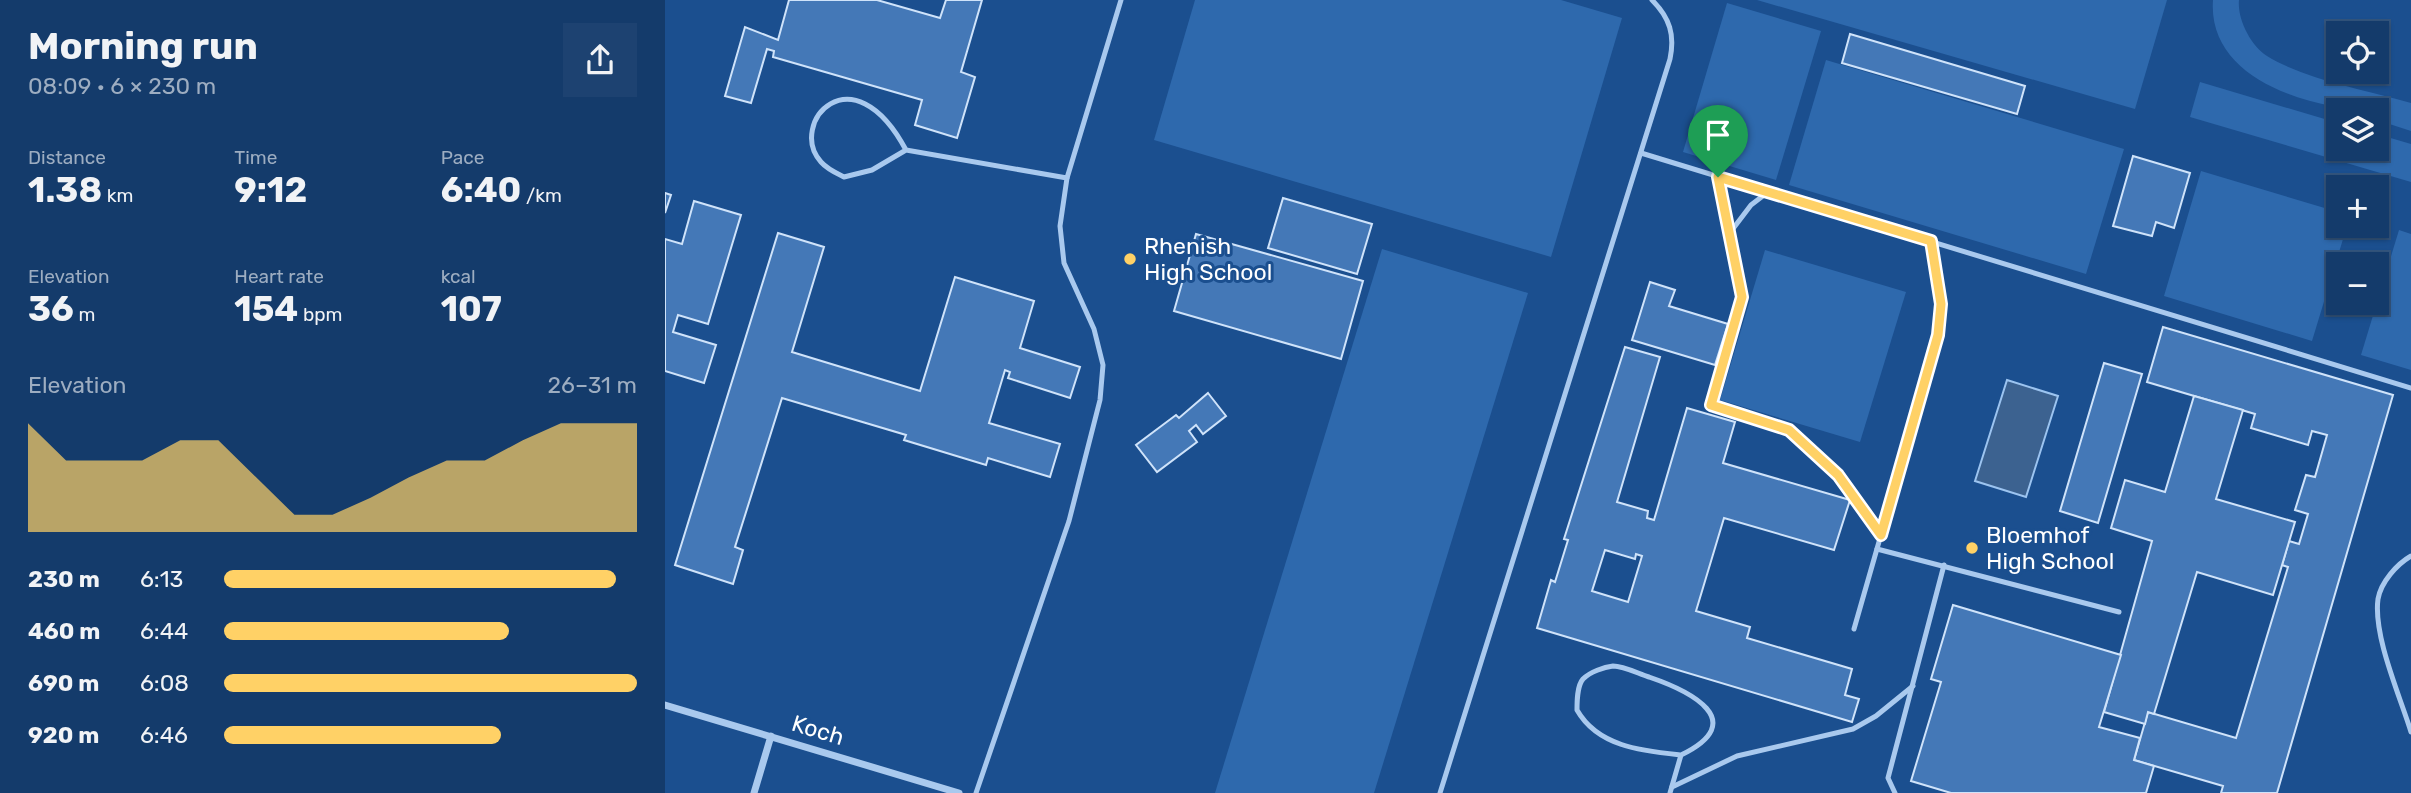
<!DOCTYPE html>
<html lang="en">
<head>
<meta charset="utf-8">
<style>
  body { margin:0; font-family:Rubik,sans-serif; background:#1d4271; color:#f1f3f6; height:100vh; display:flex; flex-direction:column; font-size:26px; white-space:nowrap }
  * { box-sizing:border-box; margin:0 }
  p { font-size:23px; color:#9dadc1 }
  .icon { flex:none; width:38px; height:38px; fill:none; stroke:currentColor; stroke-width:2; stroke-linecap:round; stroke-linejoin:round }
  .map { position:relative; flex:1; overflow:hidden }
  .panel { display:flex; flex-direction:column; background:#143b6b; width:665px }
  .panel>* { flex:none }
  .controls { position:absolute; left:1661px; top:21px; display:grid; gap:14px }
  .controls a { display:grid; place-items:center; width:63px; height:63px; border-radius:0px; background:#143b6b; box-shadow:0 2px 5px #0004,0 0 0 2px #33557e; font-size:35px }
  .pin { position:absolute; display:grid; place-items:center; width:60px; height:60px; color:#fff; margin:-72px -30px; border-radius:50% 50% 50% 0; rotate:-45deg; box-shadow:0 0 7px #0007 }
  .pin .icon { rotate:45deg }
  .round { display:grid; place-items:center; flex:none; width:74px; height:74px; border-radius:0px; background:#1d4271 }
  .summary { display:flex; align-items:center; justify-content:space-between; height:119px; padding:0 28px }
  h1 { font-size:38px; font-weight:700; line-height:52px }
  .figures { display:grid; grid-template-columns:repeat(3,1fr); gap:10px; height:119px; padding:7px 28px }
  .figures div { display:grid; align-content:center }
  .figures b { font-size:35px; font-weight:700 }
  .figures small { font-size:19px; font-weight:400 }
  .figures p { font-size:19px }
  .chart { height:196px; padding:14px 28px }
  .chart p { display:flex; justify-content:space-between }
  .chart svg { width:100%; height:126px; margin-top:7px; fill:#ffd166; opacity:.7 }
  ul { padding:0 28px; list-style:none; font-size:23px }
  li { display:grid; grid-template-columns:112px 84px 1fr; align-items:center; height:52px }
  li i { height:18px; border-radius:9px; background:#ffd166 }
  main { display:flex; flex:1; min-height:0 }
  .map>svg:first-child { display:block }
</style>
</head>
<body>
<main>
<section class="panel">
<div class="summary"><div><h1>Morning run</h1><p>08:09 · 6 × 230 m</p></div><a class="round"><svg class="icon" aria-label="share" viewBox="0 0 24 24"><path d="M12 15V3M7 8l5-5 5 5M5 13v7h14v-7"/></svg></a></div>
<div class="figures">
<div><p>Distance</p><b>1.38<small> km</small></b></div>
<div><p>Time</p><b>9:12</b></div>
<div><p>Pace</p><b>6:40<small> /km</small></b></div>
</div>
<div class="figures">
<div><p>Elevation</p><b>36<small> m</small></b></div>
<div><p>Heart rate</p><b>154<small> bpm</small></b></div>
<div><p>kcal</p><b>107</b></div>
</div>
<div class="chart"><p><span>Elevation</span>26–31 m</p>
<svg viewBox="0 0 160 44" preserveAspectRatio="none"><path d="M0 44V6L10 19L20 19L30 19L40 12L50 12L60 25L70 38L80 38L90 32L100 25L110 19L120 19L130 12L140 6L150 6L160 6V44z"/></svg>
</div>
<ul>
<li><b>230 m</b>6:13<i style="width:95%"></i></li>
<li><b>460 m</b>6:44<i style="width:69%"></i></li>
<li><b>690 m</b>6:08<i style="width:100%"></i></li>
<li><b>920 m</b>6:46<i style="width:67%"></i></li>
</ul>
</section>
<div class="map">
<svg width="1746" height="793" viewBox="0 0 1746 793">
  <rect width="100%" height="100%" fill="#1b4f8f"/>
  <g fill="#2e69ad">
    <path d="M 530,0 L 896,0 L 957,18 L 886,257 L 489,140 Z"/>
    <path d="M 1092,0 L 1502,0 L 1470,109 Z"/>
    <path d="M 1548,0 L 1574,0 C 1572,19 1586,46 1602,56 C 1641,80 1702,90 1746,103 L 1746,131 L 1712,120 L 1712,110 C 1649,110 1542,81 1548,0 Z"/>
    <path d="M 1062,3 L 1156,31 L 1111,180 L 1018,152 Z"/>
    <path d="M 1161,60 L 1459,149 L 1421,274 L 1124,185 Z"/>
    <path d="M 1535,82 L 1673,123 L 1673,149 L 1712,149 L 1712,134 L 1746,144 L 1746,182 L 1525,117 Z"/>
    <path d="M 1536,171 L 1673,212 L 1673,226 L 1682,226 L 1647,341 L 1499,296 Z"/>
    <path d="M 1734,230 L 1746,234 L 1746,370 L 1696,355 Z"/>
    <path d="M 717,249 L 863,293 L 709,793 L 550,793 Z"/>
    <path d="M 1100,250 L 1241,292 L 1195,442 L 1055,400 Z"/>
  </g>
  <path fill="#3c6290" stroke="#9cc4f0" stroke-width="2" d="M 1342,380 L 1393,396 L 1361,497 L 1310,481 Z"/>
  <g fill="#4478b7" stroke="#cfe3fa" stroke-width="2" fill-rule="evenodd">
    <path d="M 124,0 L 212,0 L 275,18 L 281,0 L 317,0 L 296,72 L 310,77 L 292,138 L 250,125 L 257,100 L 108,57 L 109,51 L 102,49 L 86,103 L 60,96 L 80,27 L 113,40 Z"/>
    <path d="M 1185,34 L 1360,86 L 1352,114 L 1177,63 Z"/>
    <path d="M 1468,156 L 1525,173 L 1509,228 L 1491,222 L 1487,236 L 1448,226 Z"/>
    <path d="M 0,193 L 6,195 L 0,213 Z"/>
    <path d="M 618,198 L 707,224 L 692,274 L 603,248 Z"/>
    <path d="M 29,201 L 76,215 L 43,324 L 13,315 L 8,332 L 51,345 L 39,383 L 0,371 L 0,239 L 17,244 Z"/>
    <path d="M 113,233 L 159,247 L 127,352 L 255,391 L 290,277 L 369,301 L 355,348 L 415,367 L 405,398 L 343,378 L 345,372 L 340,370 L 324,423 L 395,444 L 385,477 L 323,458 L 321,465 L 239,440 L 241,435 L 117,398 L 70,547 L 78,550 L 68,584 L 10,565 Z"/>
    <path d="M 531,234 L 698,281 L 676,359 L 509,311 Z"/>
    <path d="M 985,282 L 1010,290 L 1004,306 L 1063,324 L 1050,365 L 967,340 Z"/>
    <path d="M 1498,327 L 1728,395 L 1612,793 L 1556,793 L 1558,786 L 1469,760 L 1483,712 L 1571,738 L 1623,567 L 1617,565 L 1624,541 L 1634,544 L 1643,514 L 1630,510 L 1641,475 L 1650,477 L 1662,435 L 1647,431 L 1643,445 L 1586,428 L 1590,414 L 1482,382 Z"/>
    <path d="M 960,347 L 995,357 L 952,502 L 983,511 L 982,518 L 989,520 L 1022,408 L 1070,422 L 1058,463 L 1185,500 L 1169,550 L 1059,518 L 1031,611 L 1085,627 L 1082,638 L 1187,669 L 1180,695 L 1194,699 L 1187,722 L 872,628 L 886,580 L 890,582 L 903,540 L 899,539 ZM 940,550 L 970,559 L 971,554 L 977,556 L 963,602 L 927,591 Z"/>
    <path d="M 1439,363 L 1477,374 L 1433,523 L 1395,511 Z"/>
    <path d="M 543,393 L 561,416 L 538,434 L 531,425 L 524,431 L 532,442 L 492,472 L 471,445 L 511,415 L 514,418 Z"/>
    <path d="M 1529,396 L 1578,410 L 1551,499 L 1630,522 L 1608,595 L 1532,572 L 1489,714 L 1483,712 L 1480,724 L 1439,712 L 1487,541 L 1446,528 L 1460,480 L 1500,492 Z"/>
    <path d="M 1288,605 L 1456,655 L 1434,727 L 1475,738 L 1469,760 L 1489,766 L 1481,793 L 1286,793 L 1246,781 L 1276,682 L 1266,679 Z"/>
  </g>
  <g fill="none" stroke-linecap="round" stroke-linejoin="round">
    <g stroke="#a9c9ee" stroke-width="5">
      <path d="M 241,150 C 187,49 122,124 156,162 C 162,169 171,173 179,177 L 207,170 L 241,150 L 402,178 L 456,0"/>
      <path d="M 976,153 L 1746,388"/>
      <path d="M 1053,177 L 1077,297 L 1046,405 L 1124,430 L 1173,475 L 1216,535"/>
      <path d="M 1064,234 L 1086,205 L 1103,192"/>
      <path d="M 1212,549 L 1454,612"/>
      <path d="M 1746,556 C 1732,564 1716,582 1713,599 C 1708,636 1735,696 1746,732"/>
      <path d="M 1189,629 L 1273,336 L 1276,304 L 1266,241"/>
      <path d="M 1007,787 L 1072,756 L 1188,729 L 1211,716 L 1248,686"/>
      <path d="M 311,793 L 404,521 L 435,400 L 438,365 L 429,329 L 399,263 L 395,226 L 402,178"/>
      <path d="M 775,793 L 1005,59 C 1010,35 1005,18 987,0"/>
      <path d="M 1005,793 L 1016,755 C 1086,721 1025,691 984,677 C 974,674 959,666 948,666 C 939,667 925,672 918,679 C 912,686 912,701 912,710 C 933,747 978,751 1016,755"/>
      <path d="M 1230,793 L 1223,778 L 1279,565"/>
    </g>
    <g stroke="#a9c9ee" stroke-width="7">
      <path d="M 0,705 L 294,793"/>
      <path d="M 89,793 L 106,736"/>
    </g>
  </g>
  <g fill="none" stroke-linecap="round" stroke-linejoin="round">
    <g stroke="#fff" stroke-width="14">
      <path id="route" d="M 1053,177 L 1266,241 L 1276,304 L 1273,335 L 1216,535 L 1173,475 L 1124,430 L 1046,405 L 1077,297 Z"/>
    </g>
    <use href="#route" stroke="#ffd166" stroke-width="9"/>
  </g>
  <g fill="#ffd166" stroke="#1b4f8f" stroke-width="2.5">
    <circle cx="465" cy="259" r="7"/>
    <circle cx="1307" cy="548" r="7"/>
  </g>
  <g text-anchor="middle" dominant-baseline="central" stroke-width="6" stroke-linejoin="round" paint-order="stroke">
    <g font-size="23" fill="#fff" stroke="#1b4f8f" text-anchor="start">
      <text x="479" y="246">Rhenish<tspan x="479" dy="26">High School</tspan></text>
      <text x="1321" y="535">Bloemhof<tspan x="1321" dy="26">High School</tspan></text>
    </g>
    <g font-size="23" fill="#fff" stroke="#1b4f8f">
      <text transform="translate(153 730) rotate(17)">Koch</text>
    </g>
  </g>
</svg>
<div class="controls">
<a><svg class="icon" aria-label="locate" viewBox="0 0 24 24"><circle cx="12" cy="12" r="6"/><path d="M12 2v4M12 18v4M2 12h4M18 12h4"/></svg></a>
<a><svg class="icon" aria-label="layers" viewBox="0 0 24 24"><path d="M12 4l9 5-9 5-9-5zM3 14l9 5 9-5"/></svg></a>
<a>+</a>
<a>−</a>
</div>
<div class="pin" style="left:1053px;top:177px;background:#1e9e55"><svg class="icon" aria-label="arrive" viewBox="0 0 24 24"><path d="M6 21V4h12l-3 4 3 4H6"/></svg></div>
</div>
</main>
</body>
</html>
